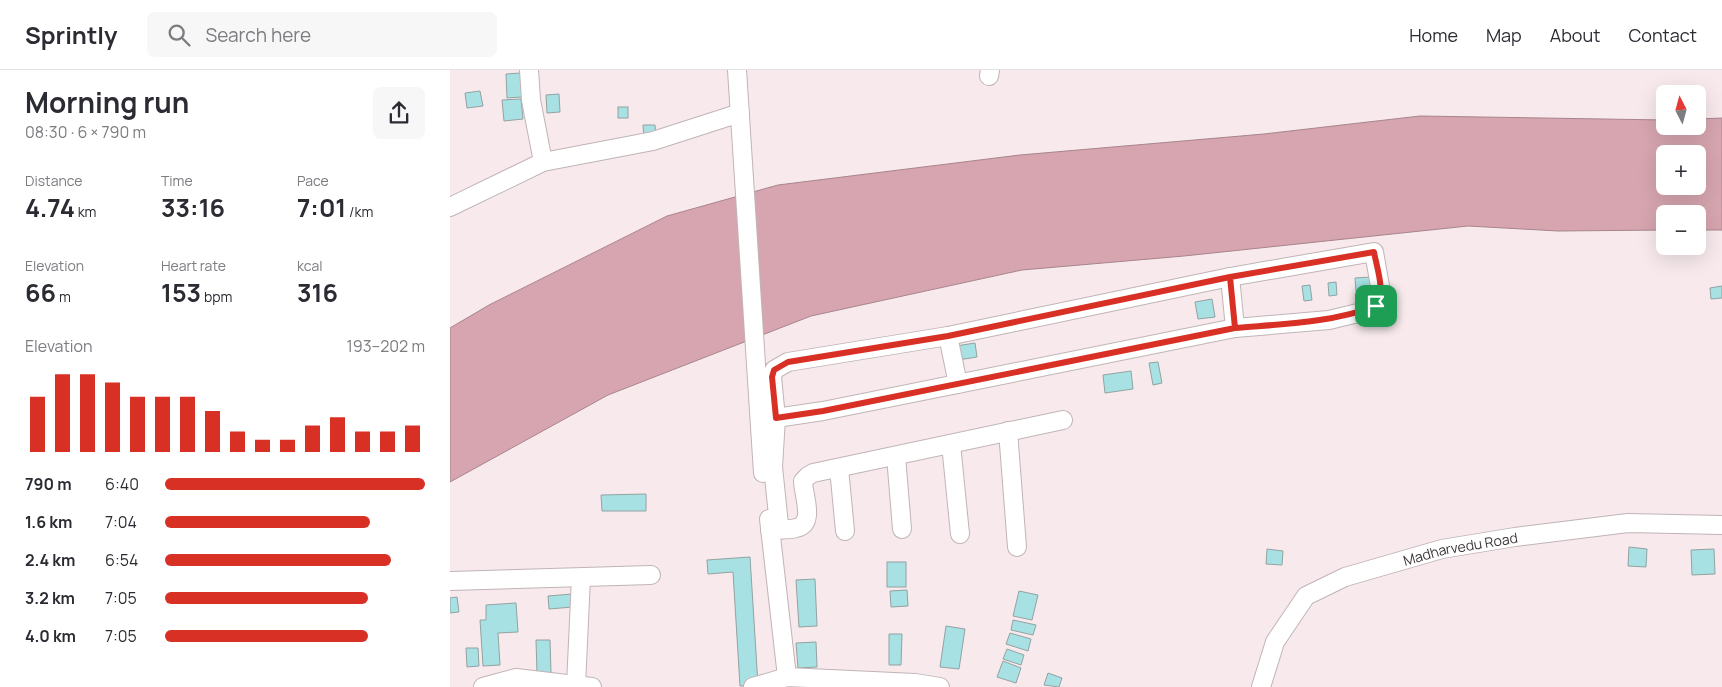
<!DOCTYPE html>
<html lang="en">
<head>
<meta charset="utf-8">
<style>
  body { margin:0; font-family:Manrope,sans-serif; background:#f7f7f7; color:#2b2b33; height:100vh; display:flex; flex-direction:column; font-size:19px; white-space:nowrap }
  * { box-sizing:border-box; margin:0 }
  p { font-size:16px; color:#7c7c81 }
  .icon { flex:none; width:28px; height:28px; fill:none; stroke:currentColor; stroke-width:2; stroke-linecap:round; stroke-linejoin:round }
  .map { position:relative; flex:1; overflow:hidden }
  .sheet { display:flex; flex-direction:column; background:#fff; width:450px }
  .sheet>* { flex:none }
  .needle { width:32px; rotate:354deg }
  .tools { position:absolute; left:1206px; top:15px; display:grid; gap:10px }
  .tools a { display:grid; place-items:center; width:50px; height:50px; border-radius:8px; background:#fff; box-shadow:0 5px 20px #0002; font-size:25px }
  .pin { position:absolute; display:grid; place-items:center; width:42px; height:42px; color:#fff; margin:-21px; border-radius:10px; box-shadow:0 2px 8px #0006 }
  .round { display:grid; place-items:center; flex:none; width:52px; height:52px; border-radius:8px; background:#f7f7f7 }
  .summary { display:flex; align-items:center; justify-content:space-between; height:85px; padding:0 25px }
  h1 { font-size:28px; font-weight:700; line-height:38px }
  .metrics { display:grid; grid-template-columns:repeat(3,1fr); gap:8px; height:85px; padding:5px 25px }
  .metrics div { display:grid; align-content:center }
  .metrics b { font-size:25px; font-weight:700 }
  .metrics small { font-size:14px; font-weight:400 }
  .metrics p { font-size:14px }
  .chart { height:140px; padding:10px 25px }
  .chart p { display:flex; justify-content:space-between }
  .chart svg { width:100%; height:90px; margin-top:5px; stroke:#d93025; stroke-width:6 }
  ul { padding:0 25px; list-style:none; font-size:16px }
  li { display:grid; grid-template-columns:80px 60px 1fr; align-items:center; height:38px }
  li i { height:12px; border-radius:6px; background:#d93025 }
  header { display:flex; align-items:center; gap:30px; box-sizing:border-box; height:70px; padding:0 25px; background:#fff; border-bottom:1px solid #e1e1e2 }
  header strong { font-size:24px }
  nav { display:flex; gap:28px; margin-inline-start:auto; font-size:18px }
  .search { width:350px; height:45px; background:#f7f7f7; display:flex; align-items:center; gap:12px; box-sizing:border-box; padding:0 18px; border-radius:8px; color:#7c7c81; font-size:19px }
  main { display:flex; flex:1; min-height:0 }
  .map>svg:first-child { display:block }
</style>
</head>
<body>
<header>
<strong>Sprintly</strong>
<div class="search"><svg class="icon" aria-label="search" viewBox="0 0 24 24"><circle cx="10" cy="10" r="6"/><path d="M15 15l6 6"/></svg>Search here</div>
<nav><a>Home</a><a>Map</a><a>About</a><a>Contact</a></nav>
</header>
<main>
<section class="sheet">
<div class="summary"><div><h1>Morning run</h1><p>08:30 · 6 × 790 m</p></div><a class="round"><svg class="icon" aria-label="share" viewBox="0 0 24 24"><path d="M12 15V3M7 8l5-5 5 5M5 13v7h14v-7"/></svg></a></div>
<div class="metrics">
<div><p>Distance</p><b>4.74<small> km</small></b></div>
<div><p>Time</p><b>33:16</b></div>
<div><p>Pace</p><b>7:01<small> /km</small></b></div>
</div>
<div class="metrics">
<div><p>Elevation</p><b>66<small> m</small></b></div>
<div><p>Heart rate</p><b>153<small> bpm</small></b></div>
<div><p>kcal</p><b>316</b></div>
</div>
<div class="chart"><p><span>Elevation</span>193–202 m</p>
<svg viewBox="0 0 160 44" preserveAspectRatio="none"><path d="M5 44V17M15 44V6M25 44V6M35 44V10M45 44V17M55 44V17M65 44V17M75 44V24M85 44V34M95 44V38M105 44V38M115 44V31M125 44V27M135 44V34M145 44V34M155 44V31"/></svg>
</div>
<ul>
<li><b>790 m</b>6:40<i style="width:100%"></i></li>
<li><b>1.6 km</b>7:04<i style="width:79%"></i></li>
<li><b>2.4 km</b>6:54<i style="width:87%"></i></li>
<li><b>3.2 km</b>7:05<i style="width:78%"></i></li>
<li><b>4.0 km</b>7:05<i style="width:78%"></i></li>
</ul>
</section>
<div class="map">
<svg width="1272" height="617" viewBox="0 0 1272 617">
  <rect width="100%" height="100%" fill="#f7e9ec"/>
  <path fill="#d6a5af" stroke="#a8848c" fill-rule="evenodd" d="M 970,46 L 1215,50 L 1215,56 L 1248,56 L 1248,49 L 1272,48 L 1272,160 L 1248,160 L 1248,144 L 1215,144 L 1215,160 L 1108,161 L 1018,156 L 734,186 L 572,200 L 361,246 L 158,325 L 0,412 L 0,258 L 39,235 L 217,146 L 328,115 L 570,85 L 814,64 ZM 1215,84 L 1248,84 L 1248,116 L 1215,116 Z"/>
  <g fill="#a7e1e3" stroke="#94a2a2">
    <path d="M 71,3 L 72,27 L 57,28 L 56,4 Z"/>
    <path d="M 30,21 L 33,36 L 17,38 L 15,23 Z"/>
    <path d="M 109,24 L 110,42 L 97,43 L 96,25 Z"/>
    <path d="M 71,29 L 73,49 L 54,51 L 52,30 Z"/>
    <rect x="168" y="37" width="10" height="11"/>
    <path d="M 193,55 L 205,55 L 206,68 L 194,69 Z"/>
    <path d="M 921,207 L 922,220 L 906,221 L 905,208 Z"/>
    <path d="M 886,212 L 887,225 L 879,226 L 878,213 Z"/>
    <path d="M 860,215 L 862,230 L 854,231 L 852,216 Z"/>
    <path d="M 1272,216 L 1272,228 L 1261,229 L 1260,218 Z"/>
    <path d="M 762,229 L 765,247 L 748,249 L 745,232 Z"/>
    <path d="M 525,273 L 527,287 L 508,290 L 506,276 Z"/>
    <path d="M 708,292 L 712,313 L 703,315 L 699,293 Z"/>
    <path d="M 681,301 L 683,319 L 655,323 L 653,305 Z"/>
    <path d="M 196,424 L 196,441 L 152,441 L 151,425 Z"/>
    <path d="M 1179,477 L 1197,479 L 1196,497 L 1178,496 Z"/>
    <path d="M 817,479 L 833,481 L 832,495 L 816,494 Z"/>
    <path d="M 1264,479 L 1265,504 L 1242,505 L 1241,480 Z"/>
    <path d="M 300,487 L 308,615 L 290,616 L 283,502 L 258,504 L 257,490 Z"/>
    <rect x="437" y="492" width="19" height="25"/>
    <path d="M 365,509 L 367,556 L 349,557 L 346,510 Z"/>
    <path d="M 457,520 L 458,536 L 441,537 L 440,521 Z"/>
    <path d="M 569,521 L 588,525 L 582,550 L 563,546 Z"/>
    <path d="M 122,524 L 123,537 L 99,539 L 98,526 Z"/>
    <path d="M 7,527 L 9,542 L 0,543 L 0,528 Z"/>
    <path d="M 66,533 L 68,562 L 48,563 L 50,595 L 33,596 L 30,550 L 36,550 L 36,535 Z"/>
    <path d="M 563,550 L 586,555 L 583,565 L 561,560 Z"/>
    <path d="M 496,556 L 515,559 L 509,599 L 490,597 Z"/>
    <path d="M 560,563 L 581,569 L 578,581 L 556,574 Z"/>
    <path d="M 439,564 L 452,564 L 451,595 L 439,595 Z"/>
    <path d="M 86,570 L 100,570 L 101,603 L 87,603 Z"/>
    <path d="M 366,572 L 367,597 L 348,598 L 346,573 Z"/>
    <path d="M 16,578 L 28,578 L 29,596 L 17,597 Z"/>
    <path d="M 557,579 L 574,585 L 571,595 L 553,589 Z"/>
    <path d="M 553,591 L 571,598 L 566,613 L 547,607 Z"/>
    <path d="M 598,603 L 612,608 L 609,617 L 594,615 Z"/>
  </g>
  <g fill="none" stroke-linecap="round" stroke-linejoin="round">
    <g stroke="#c1b4b6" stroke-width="20">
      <g id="minor">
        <path d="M 79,0 L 81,30 L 93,92"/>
        <path d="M 287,0 L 313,403"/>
        <path d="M 539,6 L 540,0"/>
        <path d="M 0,137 L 93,92 L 203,71 L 290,43"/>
        <path d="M 780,207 L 785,258"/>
        <path d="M 498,266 L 508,314"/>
        <path d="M 558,361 L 567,477"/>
        <path d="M 501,374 L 510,464"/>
        <path d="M 446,386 L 452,459"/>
        <path d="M 389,398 L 395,461"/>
        <path d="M 319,449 L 337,607"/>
        <path d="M 320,460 L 325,460 L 329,455 L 323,397 L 326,348 L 322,307 L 324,300 L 338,292 L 498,266 L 780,207 L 924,182 L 931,222 L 930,230 L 926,236 L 912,242 L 879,250 L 785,258 L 373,341 L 326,348"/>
        <path d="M 325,460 C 332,459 339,460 346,458 C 366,454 353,425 353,411 L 358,406 L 363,403 L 613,350"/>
        <path d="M 0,511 L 201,505"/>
        <path d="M 126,615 L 131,508"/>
        <path d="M 33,617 L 66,608 L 142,617"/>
        <path d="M 303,617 L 337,607 L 465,613 L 490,617"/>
        <path id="s1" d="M 811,617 L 825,572 L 856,526 L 895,507 L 992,479 L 1065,467 L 1178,453 L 1272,455"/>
      </g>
    </g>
    <use href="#minor" stroke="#fff" stroke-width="18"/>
  </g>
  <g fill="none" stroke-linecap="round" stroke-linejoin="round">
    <g stroke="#fff" stroke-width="10">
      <path id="route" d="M 926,236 C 881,253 832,254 785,258 L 780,207 L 498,266 L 338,292 L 324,300 L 322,307 L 326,348 L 373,341 L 785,258 L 780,207 L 924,182 C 927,199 936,222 926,236"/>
    </g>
    <use href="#route" stroke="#d93025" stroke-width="6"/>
  </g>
  <g text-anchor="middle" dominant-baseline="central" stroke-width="4" stroke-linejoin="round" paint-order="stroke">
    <g font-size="14" fill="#3d3839" stroke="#fff">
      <text stroke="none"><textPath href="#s1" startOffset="265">Madharvedu Road</textPath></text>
    </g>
  </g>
</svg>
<div class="tools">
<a><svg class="needle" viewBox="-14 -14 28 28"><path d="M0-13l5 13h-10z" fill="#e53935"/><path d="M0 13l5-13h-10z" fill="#7c7c81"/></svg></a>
<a>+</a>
<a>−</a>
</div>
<div class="pin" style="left:926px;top:236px;background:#1e9e55"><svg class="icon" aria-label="arrive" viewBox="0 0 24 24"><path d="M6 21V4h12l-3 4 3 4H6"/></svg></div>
</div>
</main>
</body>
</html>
